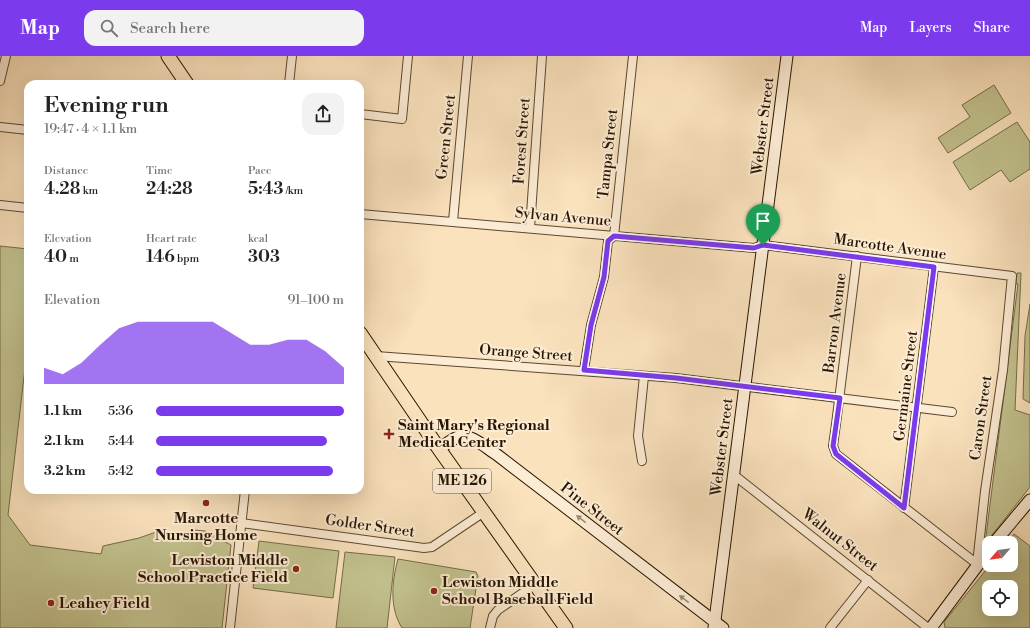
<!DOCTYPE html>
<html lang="en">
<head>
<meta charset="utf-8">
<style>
  body { margin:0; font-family:"Libre Bodoni",serif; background:#f2f2f2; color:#222; height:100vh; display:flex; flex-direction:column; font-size:15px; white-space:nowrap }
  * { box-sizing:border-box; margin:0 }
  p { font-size:13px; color:#767676 }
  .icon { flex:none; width:22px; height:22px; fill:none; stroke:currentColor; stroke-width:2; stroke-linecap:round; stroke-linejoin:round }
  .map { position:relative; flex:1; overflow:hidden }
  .sheet { position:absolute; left:24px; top:24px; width:340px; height:414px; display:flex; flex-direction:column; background:#fff; border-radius:12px; box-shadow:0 4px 16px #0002 }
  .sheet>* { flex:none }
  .needle { width:26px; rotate:242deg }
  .buttons { position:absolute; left:982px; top:480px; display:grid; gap:8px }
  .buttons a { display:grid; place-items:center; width:36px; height:36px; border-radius:8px; background:#fff; box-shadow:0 4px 16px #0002; font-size:20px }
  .pin { position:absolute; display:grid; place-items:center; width:34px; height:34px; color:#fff; margin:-41px -17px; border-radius:50% 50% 50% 0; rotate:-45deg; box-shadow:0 0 4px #0007 }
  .pin .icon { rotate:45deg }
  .round { display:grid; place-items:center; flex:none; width:42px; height:42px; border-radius:12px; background:#f2f2f2 }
  .summary { display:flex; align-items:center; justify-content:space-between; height:68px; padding:0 20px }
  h1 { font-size:22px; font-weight:600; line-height:30px }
  .metrics { display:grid; grid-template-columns:repeat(3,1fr); gap:6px; height:68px; padding:4px 20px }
  .metrics div { display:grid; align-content:center }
  .metrics b { font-size:17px; font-weight:600 }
  .metrics small { font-size:11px; font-weight:400 }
  .metrics p { font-size:11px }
  .chart { height:112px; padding:8px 20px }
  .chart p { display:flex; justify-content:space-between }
  .chart svg { width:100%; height:72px; margin-top:4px; fill:#7c3aed; opacity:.7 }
  ul { padding:0 20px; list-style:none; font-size:13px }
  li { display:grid; grid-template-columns:64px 48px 1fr; align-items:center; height:30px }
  li i { height:10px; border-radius:5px; background:#7c3aed }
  header { display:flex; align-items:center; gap:24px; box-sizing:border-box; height:56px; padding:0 20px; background:#7c3aed; color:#fff }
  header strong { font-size:19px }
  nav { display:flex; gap:22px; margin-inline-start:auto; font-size:14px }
  .search { width:280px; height:36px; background:#f2f2f2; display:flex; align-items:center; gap:10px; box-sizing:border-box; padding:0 14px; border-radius:12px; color:#767676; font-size:15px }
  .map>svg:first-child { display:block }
</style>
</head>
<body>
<header>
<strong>Map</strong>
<div class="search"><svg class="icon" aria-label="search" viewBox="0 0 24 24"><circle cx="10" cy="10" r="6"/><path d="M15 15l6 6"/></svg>Search here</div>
<nav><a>Map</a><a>Layers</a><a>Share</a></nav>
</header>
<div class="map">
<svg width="1030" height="572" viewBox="0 0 1030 572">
  <rect width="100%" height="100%" fill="#fae2bd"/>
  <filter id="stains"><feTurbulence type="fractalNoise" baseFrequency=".005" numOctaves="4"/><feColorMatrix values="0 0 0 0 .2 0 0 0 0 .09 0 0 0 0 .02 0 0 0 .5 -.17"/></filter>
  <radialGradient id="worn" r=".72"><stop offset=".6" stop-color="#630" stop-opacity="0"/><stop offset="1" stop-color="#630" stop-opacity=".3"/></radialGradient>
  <g fill="#c2c28e" stroke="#756c47" fill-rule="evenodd">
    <path d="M 994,29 L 1011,57 L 948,97 L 938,82 L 970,61 L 962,49 Z"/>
    <path d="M 1017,66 L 1030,86 L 1030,113 L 1010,126 L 1001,114 L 970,134 L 953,106 Z"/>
    <path d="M 0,190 L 28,193 L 28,286 L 8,459 L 30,489 L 101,498 L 103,490 L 139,482 L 156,476 L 180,478 L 194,474 L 205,475 L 231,489 L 222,572 L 0,572 Z"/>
    <path d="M 1017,217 L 1021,217 L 1015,354 L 1030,359 L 1030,431 L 985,488 L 1018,228 L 1016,228 Z"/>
    <path d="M 1030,248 L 1030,347 L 1023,343 L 1025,280 Z"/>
    <path d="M 1014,478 L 1030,490 L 1030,572 L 945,572 L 944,566 L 990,509 L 1011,509 L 1011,487 L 1007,487 ZM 989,531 L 1011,531 L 1011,553 L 989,553 Z"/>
    <path d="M 259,485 L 339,495 L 333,542 L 253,532 Z"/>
    <path d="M 345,496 L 395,501 L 387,572 L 336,572 Z"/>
    <path d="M 398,503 L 476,516 L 478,520 L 477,526 L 470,572 L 402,572 C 389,551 392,525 398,503 Z"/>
  </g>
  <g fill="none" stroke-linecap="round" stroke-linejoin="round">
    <g stroke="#5c482f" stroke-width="10">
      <g id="street">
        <path d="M 0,25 L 6,0"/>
        <path d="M 289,28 L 292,0"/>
        <path d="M 360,58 L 402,63 L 408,0"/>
        <path d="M 0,71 L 28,74"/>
        <path d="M 0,149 L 28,152"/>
        <path d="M 360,158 L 754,192 L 763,189 L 1012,220 L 1003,314 L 985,435 L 977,508"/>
        <path d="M 453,165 L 468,0"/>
        <path d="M 530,172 L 542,0"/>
        <path d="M 857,200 L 836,368 L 833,390 L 836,398 L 977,508"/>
        <path d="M 376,300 L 676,322 L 952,356"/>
        <path d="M 584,314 L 591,269 L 604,221 L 608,185 L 614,180 L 633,0"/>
        <path d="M 642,405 L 638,380 L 644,320"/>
        <path d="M 734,419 L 928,572"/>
        <path d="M 904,452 L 934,211"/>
        <path d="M 241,467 L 424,492 L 432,491 L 484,456"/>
        <path d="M 230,572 L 245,434"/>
        <path d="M 490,572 L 493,560 L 498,554 L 534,529"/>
        <path d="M 830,572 L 868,524"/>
      </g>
    </g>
    <g stroke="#281500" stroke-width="13">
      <g id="secondary">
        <path d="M 439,393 C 445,389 452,383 458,381 C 471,377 486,392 496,398 L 723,572"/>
        <path d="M 994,487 L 1030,444"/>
        <path d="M 714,572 L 787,0"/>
        <path d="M 931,572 L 989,494"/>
      </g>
    </g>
    <g stroke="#281500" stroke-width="15">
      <g id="primary">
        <path d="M 168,0 L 187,28"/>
        <path d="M 360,277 L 439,393 L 566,572"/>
      </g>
    </g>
    <use href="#street" stroke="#fcecd4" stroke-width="8"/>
    <use href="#secondary" stroke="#fcecd4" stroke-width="11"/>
    <use href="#primary" stroke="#fae2bd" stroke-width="13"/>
  </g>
  <defs><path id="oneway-solid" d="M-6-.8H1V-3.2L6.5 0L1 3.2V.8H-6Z"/></defs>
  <g fill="#9d8b75">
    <use href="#oneway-solid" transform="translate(581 463) rotate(-142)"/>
    <use href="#oneway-solid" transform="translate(684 543) rotate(-143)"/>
  </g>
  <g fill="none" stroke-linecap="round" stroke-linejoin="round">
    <g stroke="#fff" stroke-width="8">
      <path id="route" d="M 614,180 L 754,192 L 763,189 L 934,211 L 904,452 L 836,398 L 833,390 L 840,342 L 676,322 L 584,314 L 591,269 L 604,221 L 608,185 Z"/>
    </g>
    <use href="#route" stroke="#7c3aed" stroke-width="5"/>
  </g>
  <g fill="#8f2418" stroke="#fcecd4" stroke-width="1.5">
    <path d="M387 372h4v4h4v4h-4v4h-4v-4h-4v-4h4z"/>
    <circle cx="206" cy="447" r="4"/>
    <circle cx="296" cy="513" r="4"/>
    <circle cx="434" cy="535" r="4"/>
    <circle cx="51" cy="547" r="4"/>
  </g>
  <g text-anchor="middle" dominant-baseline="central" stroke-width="4" stroke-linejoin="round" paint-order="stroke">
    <rect fill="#fcecd4" stroke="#685640" stroke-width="1" x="433" y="413" width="58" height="24" rx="3"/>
    <g font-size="14" font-weight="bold" fill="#281500">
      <text x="462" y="425">ME 126</text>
    </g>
    <g font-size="15" fill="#281500" stroke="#fcecd4">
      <text transform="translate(763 70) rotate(-83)">Webster Street</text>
      <text transform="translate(446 81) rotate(-84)">Green Street</text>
      <text transform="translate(522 85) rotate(-86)">Forest Street</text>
      <text transform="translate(608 98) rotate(-84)">Tampa Street</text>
      <text transform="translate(563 161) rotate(5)">Sylvan Avenue</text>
      <text transform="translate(890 191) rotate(8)">Marcotte Avenue</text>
      <text transform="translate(835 267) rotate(-83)">Barron Avenue</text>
      <text transform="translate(526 297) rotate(4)">Orange Street</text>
      <text transform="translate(906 330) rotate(-83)">Germaine Street</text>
      <text transform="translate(981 362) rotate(-82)">Caron Street</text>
      <text transform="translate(722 391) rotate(-83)">Webster Street</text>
      <text transform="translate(592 453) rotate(38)">Pine Street</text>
      <text transform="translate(370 470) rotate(8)">Golder Street</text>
      <text transform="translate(840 484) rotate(38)">Walnut Street</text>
    </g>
    <g font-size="15" font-weight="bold" fill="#281500" stroke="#fcecd4" text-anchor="start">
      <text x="398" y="369">Saint Mary's Regional<tspan x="398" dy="17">Medical Center</tspan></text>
      <text x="206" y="462" text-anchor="middle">Marcotte<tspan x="206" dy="17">Nursing Home</tspan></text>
      <text x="288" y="504" text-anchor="end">Lewiston Middle<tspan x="288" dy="17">School Practice Field</tspan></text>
      <text x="442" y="526">Lewiston Middle<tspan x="442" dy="17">School Baseball Field</tspan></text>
      <text x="59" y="547">Leahey Field</text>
    </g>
  </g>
  <rect width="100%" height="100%" filter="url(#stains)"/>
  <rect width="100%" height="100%" fill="url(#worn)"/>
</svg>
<div class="buttons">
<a><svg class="needle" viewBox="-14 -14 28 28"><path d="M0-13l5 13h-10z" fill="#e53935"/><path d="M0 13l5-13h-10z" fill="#767676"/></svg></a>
<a><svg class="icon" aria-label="locate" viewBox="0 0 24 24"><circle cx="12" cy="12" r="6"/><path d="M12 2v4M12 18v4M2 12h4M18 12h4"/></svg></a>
</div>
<div class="pin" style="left:763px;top:189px;background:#1e9e55"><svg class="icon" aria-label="arrive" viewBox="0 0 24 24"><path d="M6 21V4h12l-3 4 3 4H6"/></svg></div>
<section class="sheet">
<div class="summary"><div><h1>Evening run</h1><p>19:47 · 4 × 1.1 km</p></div><a class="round"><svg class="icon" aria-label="share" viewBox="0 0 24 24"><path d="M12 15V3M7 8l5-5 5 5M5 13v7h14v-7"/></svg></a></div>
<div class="metrics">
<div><p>Distance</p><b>4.28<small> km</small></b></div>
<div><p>Time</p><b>24:28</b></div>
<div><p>Pace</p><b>5:43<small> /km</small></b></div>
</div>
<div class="metrics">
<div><p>Elevation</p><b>40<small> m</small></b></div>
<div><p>Heart rate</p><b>146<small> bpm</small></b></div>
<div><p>kcal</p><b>303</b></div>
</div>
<div class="chart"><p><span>Elevation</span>91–100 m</p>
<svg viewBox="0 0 160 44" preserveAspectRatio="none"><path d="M0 44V34L10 38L20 31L30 20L40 10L50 6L60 6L70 6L80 6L90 6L100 13L110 20L120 20L130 17L140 17L150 24L160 34V44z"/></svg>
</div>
<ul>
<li><b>1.1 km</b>5:36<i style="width:100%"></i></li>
<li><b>2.1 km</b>5:44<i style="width:91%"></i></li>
<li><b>3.2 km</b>5:42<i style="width:94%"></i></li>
</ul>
</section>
</div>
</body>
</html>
